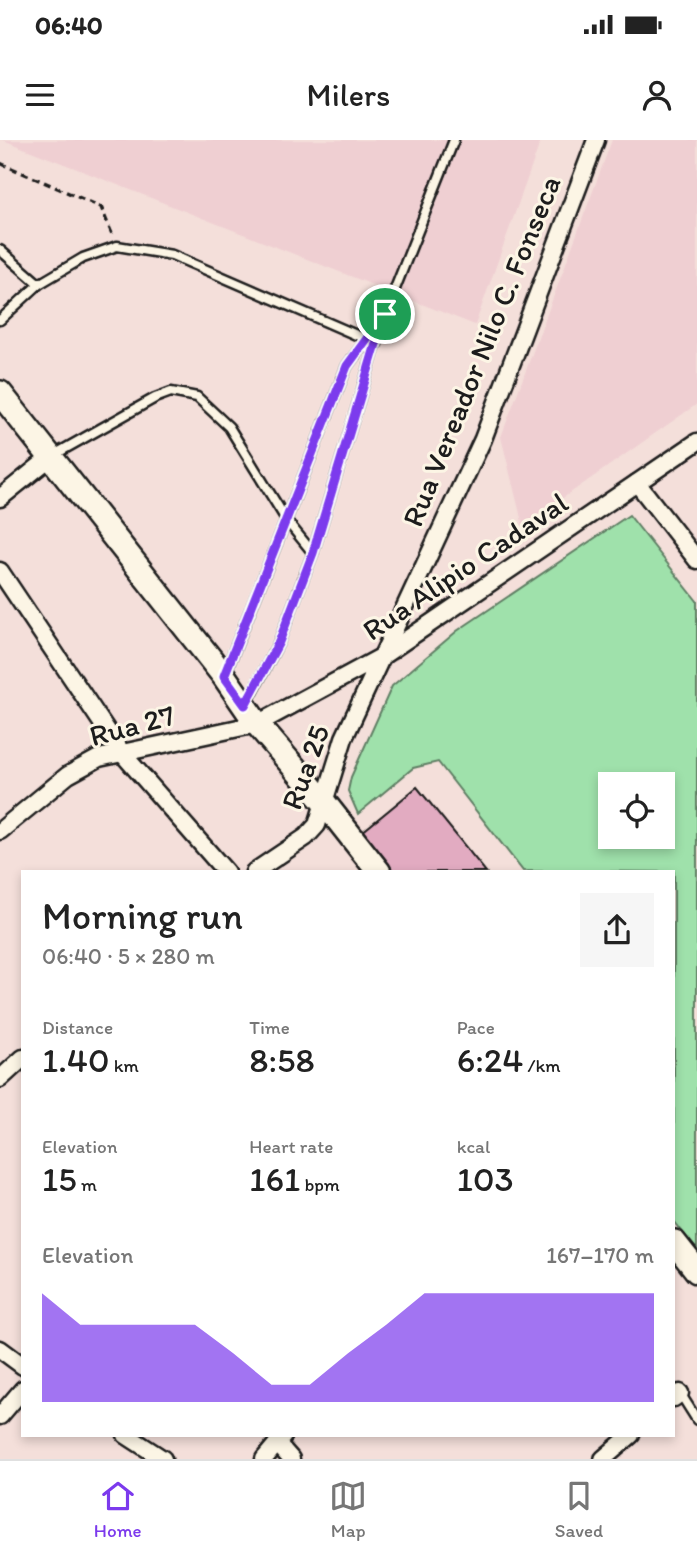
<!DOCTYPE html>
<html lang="en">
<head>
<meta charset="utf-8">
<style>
  body { margin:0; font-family:Itim,sans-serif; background:#f6f6f6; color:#222; height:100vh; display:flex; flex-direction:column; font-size:26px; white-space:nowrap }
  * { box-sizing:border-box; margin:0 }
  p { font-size:23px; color:#767676 }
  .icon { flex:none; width:38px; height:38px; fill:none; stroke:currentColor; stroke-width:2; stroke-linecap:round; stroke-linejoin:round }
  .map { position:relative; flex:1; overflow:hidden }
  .details { position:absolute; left:21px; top:730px; width:654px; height:567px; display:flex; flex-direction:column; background:#fff; border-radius:0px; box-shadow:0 4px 10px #0003 }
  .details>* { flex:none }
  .controls { position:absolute; left:598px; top:632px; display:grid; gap:14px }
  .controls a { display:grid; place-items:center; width:77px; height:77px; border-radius:0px; background:#fff; box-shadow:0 4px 10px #0003; font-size:35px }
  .pin { position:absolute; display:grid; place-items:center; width:60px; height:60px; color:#fff; margin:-30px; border:4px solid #fff; border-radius:50%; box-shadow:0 2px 7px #0007 }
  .round { display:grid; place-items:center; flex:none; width:74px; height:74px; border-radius:0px; background:#f6f6f6 }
  .head { display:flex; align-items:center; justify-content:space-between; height:119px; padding:0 21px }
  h1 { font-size:38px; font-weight:600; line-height:52px }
  .metrics { display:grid; grid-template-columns:repeat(3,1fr); gap:10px; height:119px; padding:7px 21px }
  .metrics div { display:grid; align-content:center }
  .metrics b { font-size:35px; font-weight:600 }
  .metrics small { font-size:19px; font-weight:400 }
  .metrics p { font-size:19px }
  .chart { height:196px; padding:14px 21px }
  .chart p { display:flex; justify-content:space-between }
  .chart svg { width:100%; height:126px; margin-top:7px; fill:#7c3aed; opacity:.7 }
  .status { display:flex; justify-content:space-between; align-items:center; height:49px; padding:0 35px; background:#fff; direction:ltr }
  .status svg { height:19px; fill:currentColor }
  header { display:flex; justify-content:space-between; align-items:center; height:91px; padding:0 21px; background:#fff; font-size:32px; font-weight:600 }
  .menu { display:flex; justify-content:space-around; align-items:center; height:98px; border-top:2px solid #e0e0e0; background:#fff; font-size:19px; color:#767676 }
  .menu a { display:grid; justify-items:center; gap:4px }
  .menu .active { color:#7c3aed }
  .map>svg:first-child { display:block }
</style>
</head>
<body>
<div class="status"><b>06:40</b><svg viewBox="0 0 49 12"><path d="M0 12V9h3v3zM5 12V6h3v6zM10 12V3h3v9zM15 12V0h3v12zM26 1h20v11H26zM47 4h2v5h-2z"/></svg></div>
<header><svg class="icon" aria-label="menu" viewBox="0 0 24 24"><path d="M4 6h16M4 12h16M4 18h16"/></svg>Milers<svg class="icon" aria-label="person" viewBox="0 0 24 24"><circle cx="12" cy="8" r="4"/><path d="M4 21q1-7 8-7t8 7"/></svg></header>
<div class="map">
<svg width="697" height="1319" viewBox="0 0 697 1319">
  <rect width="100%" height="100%" fill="#f4dfda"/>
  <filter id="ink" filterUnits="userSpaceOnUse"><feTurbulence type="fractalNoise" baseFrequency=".0143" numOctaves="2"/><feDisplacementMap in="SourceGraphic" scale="14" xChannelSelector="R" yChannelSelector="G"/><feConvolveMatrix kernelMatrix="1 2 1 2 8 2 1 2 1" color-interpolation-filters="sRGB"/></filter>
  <g filter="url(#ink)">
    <g fill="#efcfd2">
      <path d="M 3,0 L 541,0 L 475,185 Z"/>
      <path d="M 612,0 L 697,0 L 697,264 L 523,386 L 501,297 Z"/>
    </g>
    <path fill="#9fe1ab" stroke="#5e7e64" stroke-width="2" fill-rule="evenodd" d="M 629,375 L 697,461 L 697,1110 L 674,1081 L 674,732 L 523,731 L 438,622 L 413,628 L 358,674 L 348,651 L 351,637 L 392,546 L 457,491 ZM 611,644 L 663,644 L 663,696 L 611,696 Z"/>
    <path fill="#e2abc1" stroke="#1c1c1c" stroke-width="2" d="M 417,647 L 486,732 L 393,732 L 361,693 Z"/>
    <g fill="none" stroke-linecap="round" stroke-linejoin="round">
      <g stroke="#1c1c1c" stroke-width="13">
        <g id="service">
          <path d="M 0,110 L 39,144"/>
          <path d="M 0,180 L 39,144 L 83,118 L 117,106 L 172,115 L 377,204"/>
          <path d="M 52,316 L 155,258 L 171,252 L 197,257 L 229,287 L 287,381 L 313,413"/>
          <path d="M 225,534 L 347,226 L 382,179"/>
          <path d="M 247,563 L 279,502 L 313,413 L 385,174 L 454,0"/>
          <path d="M 680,1253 L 697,1280"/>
        </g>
      </g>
      <g stroke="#1c1c1c" stroke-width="21">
        <g id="minor">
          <path d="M 637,343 L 697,420"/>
          <path d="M 0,358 L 52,316"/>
          <path d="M 0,431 L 122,613 L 226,732"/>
          <path d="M 0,691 L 68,635 L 99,618 L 257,584 L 381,517 L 697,302"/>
          <path d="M 254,732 L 306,697 L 317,685 L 344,598 L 483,299 L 596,0"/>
          <path d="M 0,939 L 23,918"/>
          <path d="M 0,1209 L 23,1226"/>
          <path d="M 674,1258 L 680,1253"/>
          <path d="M 0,1276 L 23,1249"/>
          <path d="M 126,1295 L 163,1319"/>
          <path d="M 277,1303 L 291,1319"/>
          <path d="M 264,1319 L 284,1295"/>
          <path d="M 603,1319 L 631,1295"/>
        </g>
      </g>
      <g stroke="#1c1c1c" stroke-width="28">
        <g id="secondary">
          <path d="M 0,253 L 224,536 L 257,584 L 323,661 L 379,732"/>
          <path d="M 674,1102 L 697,1131"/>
        </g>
      </g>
      <path stroke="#1c1c1c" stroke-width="3.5" stroke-dasharray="7 5" stroke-linecap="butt" d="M 0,23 L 101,67 L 112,94"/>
      <use href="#service" stroke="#fcf5e5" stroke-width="8"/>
      <use href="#minor" stroke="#fcf5e5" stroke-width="16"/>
      <use href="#secondary" stroke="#fcf5e5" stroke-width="23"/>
    </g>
  </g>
  <g fill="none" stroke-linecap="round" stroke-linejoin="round" filter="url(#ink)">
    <g stroke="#fff" stroke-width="14">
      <path id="route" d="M 385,174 L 313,413 L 279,502 L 245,565 L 224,536 L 347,226 Z"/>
    </g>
    <use href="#route" stroke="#7c3aed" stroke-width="9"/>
  </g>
  <g text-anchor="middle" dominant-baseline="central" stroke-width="6" stroke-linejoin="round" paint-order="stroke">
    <g font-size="30" fill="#1c1c1c" stroke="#fcf5e5">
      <text transform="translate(481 211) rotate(-68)">Rua Vereador Nilo C. Fonseca</text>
      <text transform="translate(465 426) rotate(-34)">Rua Alipio Cadaval</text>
      <text transform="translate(132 585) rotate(-15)">Rua 27</text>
      <text transform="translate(305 627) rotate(-70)">Rua 25</text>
    </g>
  </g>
</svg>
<div class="controls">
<a><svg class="icon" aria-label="locate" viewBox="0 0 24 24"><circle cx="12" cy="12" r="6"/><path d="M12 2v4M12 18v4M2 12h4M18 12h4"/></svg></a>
</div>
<div class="pin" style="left:385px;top:174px;background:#1e9e55"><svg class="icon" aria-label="arrive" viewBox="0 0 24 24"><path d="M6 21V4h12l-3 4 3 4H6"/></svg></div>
<section class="details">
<div class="head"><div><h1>Morning run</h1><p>06:40 · 5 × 280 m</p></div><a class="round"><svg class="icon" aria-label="share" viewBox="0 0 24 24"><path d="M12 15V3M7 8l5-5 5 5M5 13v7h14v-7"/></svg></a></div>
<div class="metrics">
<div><p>Distance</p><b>1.40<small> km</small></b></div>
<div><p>Time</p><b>8:58</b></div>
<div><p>Pace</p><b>6:24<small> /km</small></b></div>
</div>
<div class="metrics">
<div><p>Elevation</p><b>15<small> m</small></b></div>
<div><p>Heart rate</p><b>161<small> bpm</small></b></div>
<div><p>kcal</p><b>103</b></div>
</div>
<div class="chart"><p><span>Elevation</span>167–170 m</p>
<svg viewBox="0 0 160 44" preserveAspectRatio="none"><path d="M0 44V6L10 17L20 17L30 17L40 17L50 27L60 38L70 38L80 27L90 17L100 6L110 6L120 6L130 6L140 6L150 6L160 6V44z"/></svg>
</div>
</section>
</div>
<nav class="menu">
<a class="active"><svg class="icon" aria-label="home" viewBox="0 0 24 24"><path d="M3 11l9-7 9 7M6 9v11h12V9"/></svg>Home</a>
<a><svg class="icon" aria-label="map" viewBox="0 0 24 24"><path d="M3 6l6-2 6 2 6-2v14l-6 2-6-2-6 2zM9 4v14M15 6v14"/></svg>Map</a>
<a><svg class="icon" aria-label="saved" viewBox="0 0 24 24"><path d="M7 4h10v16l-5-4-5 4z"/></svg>Saved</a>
</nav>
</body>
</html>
